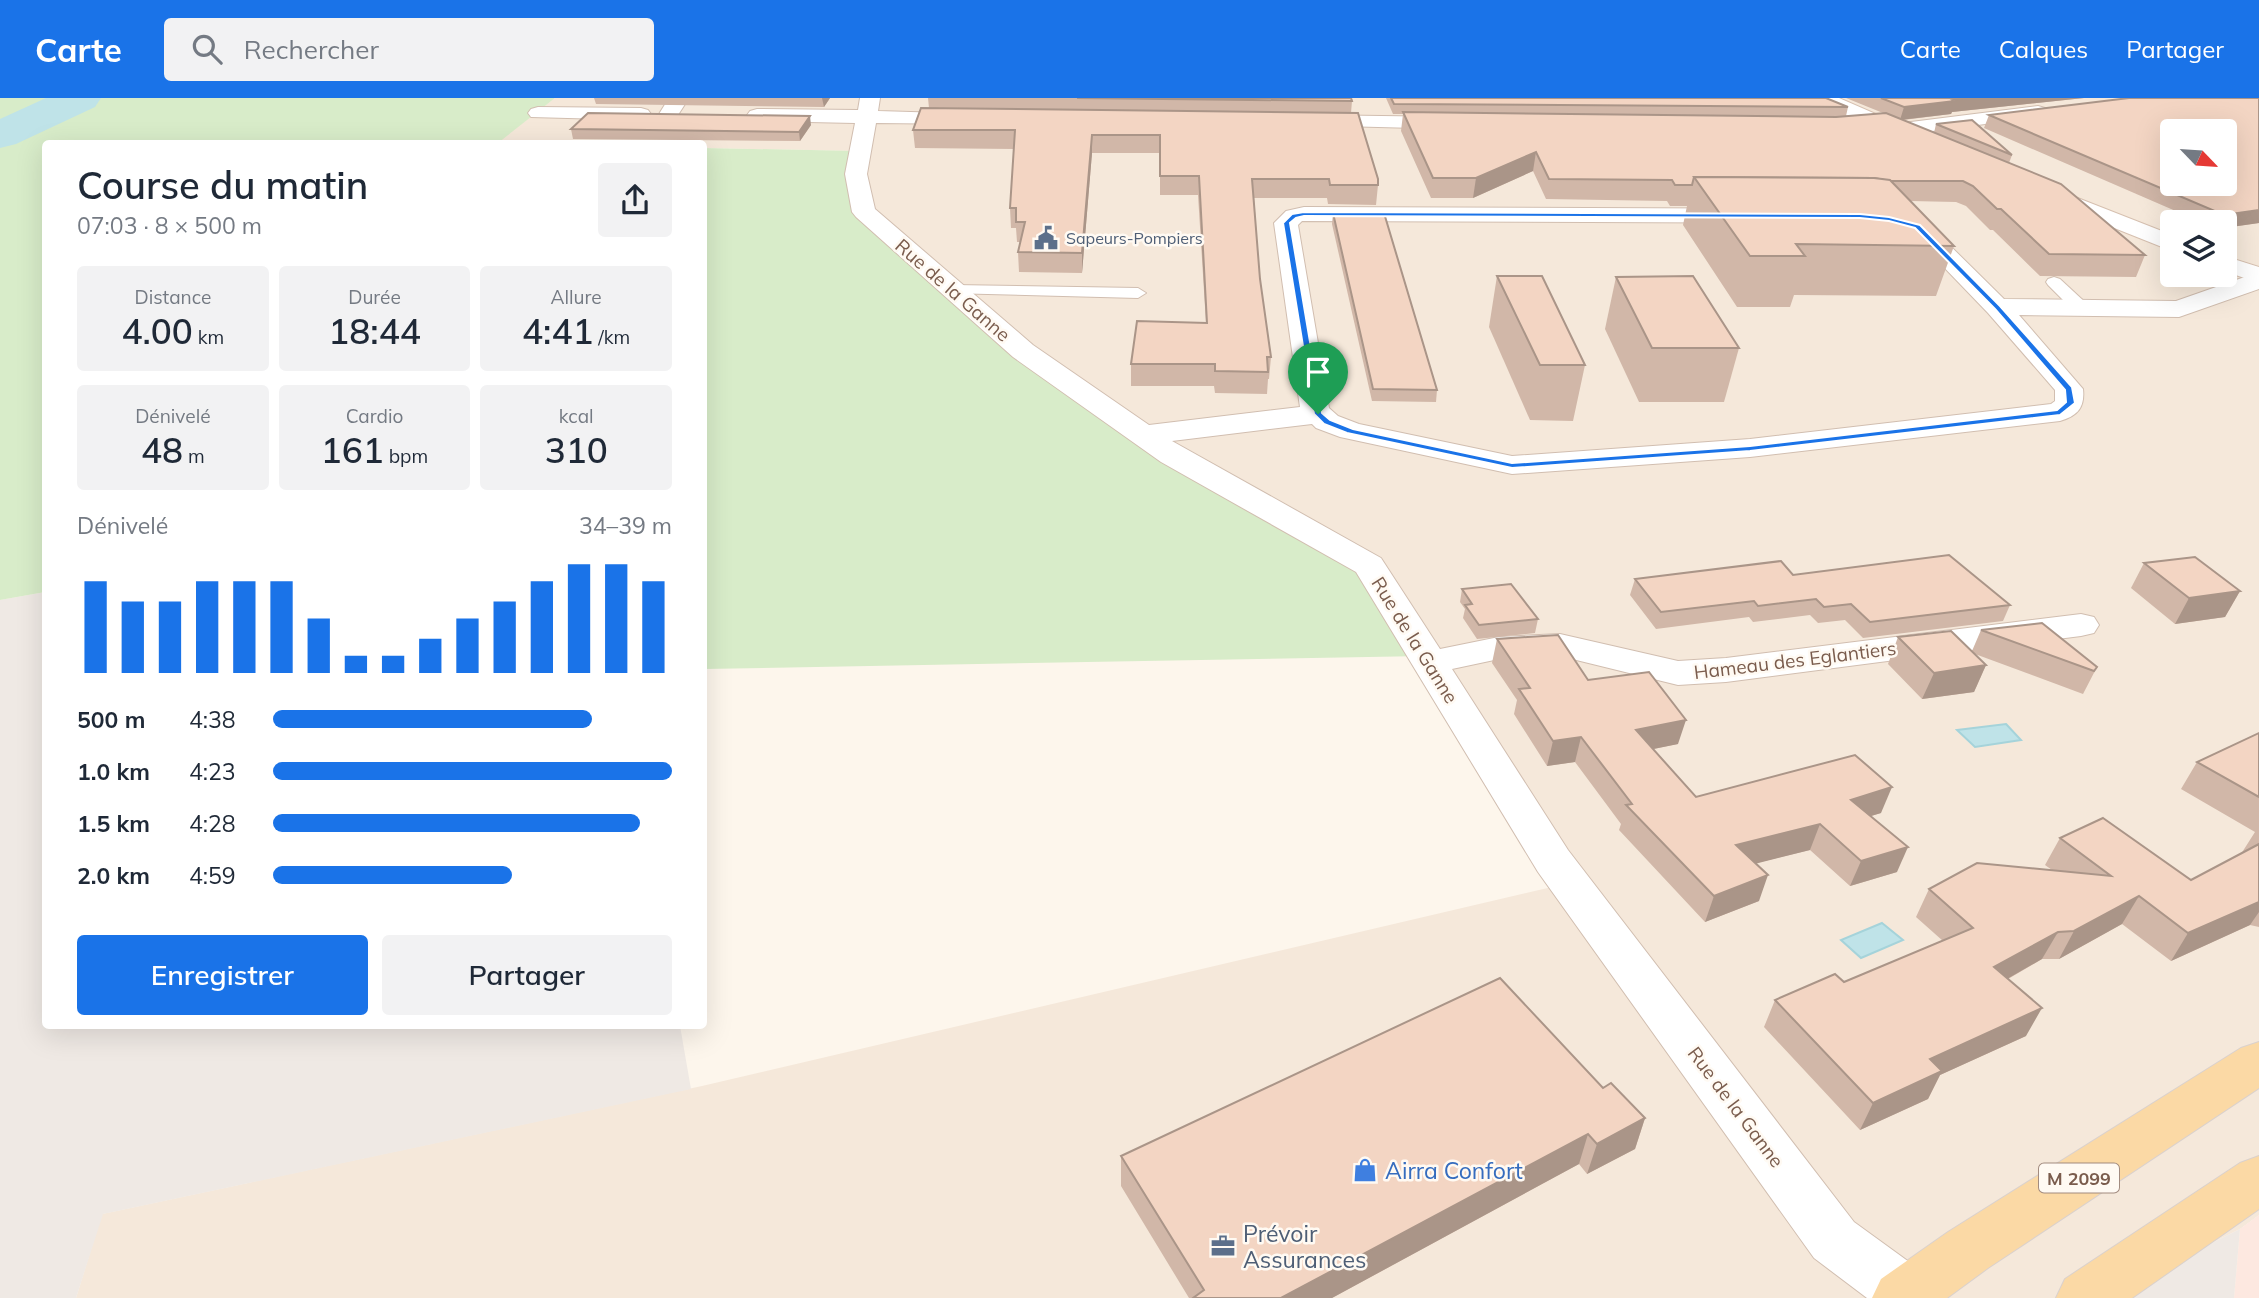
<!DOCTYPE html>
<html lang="fr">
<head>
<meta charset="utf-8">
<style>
  body { margin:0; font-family:Mulish,sans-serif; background:#f2f2f3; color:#1f2937; height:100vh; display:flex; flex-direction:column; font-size:26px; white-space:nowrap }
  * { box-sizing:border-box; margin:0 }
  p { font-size:23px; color:#747a83 }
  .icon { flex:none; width:38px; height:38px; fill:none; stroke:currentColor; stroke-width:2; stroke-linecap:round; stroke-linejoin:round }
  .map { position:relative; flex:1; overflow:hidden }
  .side { position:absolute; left:42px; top:42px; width:665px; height:889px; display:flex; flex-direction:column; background:#fff; border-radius:7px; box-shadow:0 7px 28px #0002 }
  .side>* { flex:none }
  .needle { width:46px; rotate:115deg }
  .controls { position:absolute; left:2160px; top:21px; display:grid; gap:14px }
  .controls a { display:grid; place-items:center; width:77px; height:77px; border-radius:7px; background:#fff; box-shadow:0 7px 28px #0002; font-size:35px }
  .pin { position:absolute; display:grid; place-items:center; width:60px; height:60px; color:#fff; margin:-72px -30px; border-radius:50% 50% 50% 0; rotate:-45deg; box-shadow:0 0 7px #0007 }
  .pin .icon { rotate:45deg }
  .round { display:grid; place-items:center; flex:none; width:74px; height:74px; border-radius:7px; background:#f2f2f3 }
  .head { display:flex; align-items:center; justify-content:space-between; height:119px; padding:0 35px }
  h1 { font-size:38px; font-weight:600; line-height:52px }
  .stats { display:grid; grid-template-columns:repeat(3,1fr); gap:10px; height:119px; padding:7px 35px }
  .stats div { display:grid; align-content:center; border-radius:7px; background:#f2f2f3; text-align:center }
  .stats b { font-size:35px; font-weight:600 }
  .stats small { font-size:19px; font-weight:400 }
  .stats p { font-size:19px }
  .chart { height:196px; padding:14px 35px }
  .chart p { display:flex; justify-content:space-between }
  .chart svg { width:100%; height:126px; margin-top:7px; stroke:#1a73e8; stroke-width:6 }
  .button { display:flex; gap:14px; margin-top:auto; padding:14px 35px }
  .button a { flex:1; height:80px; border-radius:7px; background:#1a73e8; color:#fff; font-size:28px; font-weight:600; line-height:80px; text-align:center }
  .button a+a { background:#f2f2f3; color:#1f2937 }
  ul { padding:0 35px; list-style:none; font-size:23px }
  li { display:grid; grid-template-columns:112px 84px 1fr; align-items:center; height:52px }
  li i { height:18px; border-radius:9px; background:#1a73e8 }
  header { display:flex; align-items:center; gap:42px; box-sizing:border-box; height:98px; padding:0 35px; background:#1a73e8; color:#fff }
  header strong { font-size:33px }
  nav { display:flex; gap:38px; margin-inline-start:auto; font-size:24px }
  .search { width:490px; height:63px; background:#f2f2f3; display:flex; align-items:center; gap:18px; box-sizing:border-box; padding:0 24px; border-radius:7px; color:#747a83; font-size:26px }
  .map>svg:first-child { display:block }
</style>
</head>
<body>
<header>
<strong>Carte</strong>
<div class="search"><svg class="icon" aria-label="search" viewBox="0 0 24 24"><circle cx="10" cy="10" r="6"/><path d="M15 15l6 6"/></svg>Rechercher</div>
<nav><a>Carte</a><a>Calques</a><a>Partager</a></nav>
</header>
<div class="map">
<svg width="2259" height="1200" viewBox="0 0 2259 1200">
  <rect width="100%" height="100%" fill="#fdf6ec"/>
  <path fill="#f5e8da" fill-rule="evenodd" d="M 555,0 L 2259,0 L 2259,1117 L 2240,1131 L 2100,1200 L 76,1200 L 102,1116 L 702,988 L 1569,785 L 1429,564 L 864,114 L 859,53 L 704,50 L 704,46 L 496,45 ZM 2172,33 L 2224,33 L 2224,86 L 2172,86 ZM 2172,124 L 2224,124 L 2224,177 L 2172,177 Z"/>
  <path fill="#fde8e0" d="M 2259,1117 L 2259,1200 L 2234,1200 L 2240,1131 Z"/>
  <g fill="#efe9e4">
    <path d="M 45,494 L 46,928 L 680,928 L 691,991 L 103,1116 L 76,1200 L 0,1200 L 0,502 Z"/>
    <path d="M 2240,1131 L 2234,1200 L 2100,1200 Z"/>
  </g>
  <g fill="#d8ecc9">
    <path d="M 0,0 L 555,0 L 498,45 L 513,45 L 46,46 L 45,494 L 0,502 Z"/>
    <path d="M 704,50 L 859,53 L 864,114 L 1023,253 L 1369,467 L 1424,558 L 704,571 Z"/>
  </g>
  <g fill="#bfe3e8" stroke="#a5d3da" stroke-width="2">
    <path d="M 2006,626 L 2021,642 L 1975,649 L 1957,632 Z"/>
    <path d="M 1882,825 L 1903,842 L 1861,860 L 1841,842 Z"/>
  </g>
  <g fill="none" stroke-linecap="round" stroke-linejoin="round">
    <path fill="#bfe3e8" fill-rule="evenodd" d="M 46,0 L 101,0 L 95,9 L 16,46 L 0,50 L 0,21 Z"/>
    <g stroke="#d1beb0" stroke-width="2">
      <g id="lane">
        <path d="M 2054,179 L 2060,181 L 2087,206 L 2089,210 L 2087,214 L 2075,214 L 2048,187 L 2046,184 L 2048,181 Z"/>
        <path d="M 953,187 L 1138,190 L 1146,195 L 1138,200 L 947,195 L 945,192 Z"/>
      </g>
    </g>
    <g stroke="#d1beb0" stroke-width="2">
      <g id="street">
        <path d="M 669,0 L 689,0 L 676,20 L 662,20 L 659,16 Z"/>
        <path d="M 860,0 L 880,0 L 878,13 L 977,16 L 980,20 L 977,24 L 970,26 L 876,25 L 867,76 L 875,111 L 1033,247 L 1149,327 L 1300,309 L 1274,125 L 1286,113 L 1304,109 L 1859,111 L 1889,114 L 1925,123 L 2004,201 L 2176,203 L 2259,174 L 2259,191 L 2179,219 L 2019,217 L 2083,291 C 2085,309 2078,318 2060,323 L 1750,359 L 1512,376 L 1340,339 L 1316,330 L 1312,326 L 1172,343 L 1381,460 L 1440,551 L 1499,539 L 1560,536 L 1678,563 L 1726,560 L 2081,516 L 2094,519 L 2099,527 L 2094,535 L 2081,538 L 1726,584 L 1678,587 L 1560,558 L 1499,561 L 1452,571 L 1568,752 L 1854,1124 L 1927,1177 L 1935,1196 L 1934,1200 L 1867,1200 L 1814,1160 L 1538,774 L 1356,474 L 1161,364 L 1013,259 L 856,119 L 852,114 L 845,76 L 855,25 L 757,23 L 750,21 L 747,17 L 750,13 L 757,11 L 858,12 ZM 1302,123 L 1859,125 L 1909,133 L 1988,215 L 2055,292 L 2055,303 L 2051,306 L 1750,341 L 1512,358 L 1359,326 L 1338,318 L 1329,310 L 1298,127 Z"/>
        <path d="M 2038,8 L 2045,10 L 2048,14 L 2045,18 L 1895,38 L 1888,36 L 1885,32 L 1888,28 L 1895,26 Z"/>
        <path d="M 538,9 L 641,10 L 648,12 L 651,16 L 648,20 L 641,22 L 531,19 L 528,15 L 531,11 Z"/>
        <path d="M 1310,17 L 1453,19 L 1460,21 L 1463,25 L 1460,29 L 1453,31 L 1303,27 L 1300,23 L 1303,19 Z"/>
      </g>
    </g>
    <g stroke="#d6c0b0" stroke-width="2">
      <g id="secondary">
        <path d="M 1812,0 L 1839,0 L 1917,34 L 1921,38 L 1917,42 L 1903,42 L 1815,4 Z"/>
        <path d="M 2047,88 L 2172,137 L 2172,153 L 2039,100 L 2036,95 L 2039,90 Z"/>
        <path d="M 2224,158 L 2259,169 L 2259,185 L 2224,173 Z"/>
      </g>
    </g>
    <g stroke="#dad1cd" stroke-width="2">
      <g id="primary">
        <path d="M 2259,944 L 2259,990 L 1988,1170 L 1947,1200 L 1872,1200 L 1881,1181 L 1948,1134 L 2241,950 Z"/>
        <path d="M 2259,1058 L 2259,1111 L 2132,1200 L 2056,1200 L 2065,1181 L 2240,1065 Z"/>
      </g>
    </g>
    <use href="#lane" fill="#fff" fill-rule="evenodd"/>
    <use href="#street" fill="#fff" fill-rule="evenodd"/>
    <use href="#secondary" fill="#fff" fill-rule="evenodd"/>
    <use href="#primary" fill="#fbd9a5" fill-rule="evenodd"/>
  </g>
  <g fill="#d1b7a8">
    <path d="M 594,0 L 830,0 L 824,9 L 596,6 Z"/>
    <path d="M 928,0 L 1351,0 L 1352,3 L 1351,15 L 1378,87 L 1376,107 L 1328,106 L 1327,100 L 1254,100 L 1260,181 L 1271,259 L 1269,281 L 1268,281 L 1267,296 L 1215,295 L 1214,288 L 1131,288 L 1131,266 L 1206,225 L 1198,97 L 1160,97 L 1160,55 L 1092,55 L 1082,175 L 1019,174 L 1018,154 L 1020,144 L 1017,144 L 1016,130 L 1011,130 L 1010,110 L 1014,51 L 915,50 L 913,32 L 929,10 Z"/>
    <path d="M 1386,0 L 1826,0 L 1848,9 L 1846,18 L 1883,15 L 1846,0 L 2084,0 L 1952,14 L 1951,16 L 1903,22 L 1934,35 L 1936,26 L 2012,57 L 2009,65 L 2145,157 L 2136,179 L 2040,178 L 1993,132 L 1990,132 L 1966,108 L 1956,104 L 1910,103 L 1954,148 L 1936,198 L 1794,197 L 1790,209 L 1737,209 L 1683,127 L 1687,108 L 1670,108 L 1667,103 L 1546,101 L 1533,73 L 1473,100 L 1431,100 L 1401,33 L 1403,16 L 1393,16 Z"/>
    <path d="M 2259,0 L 2259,125 L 2224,130 L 2224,124 L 2201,124 L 1984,30 L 1989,17 Z"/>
    <path d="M 811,27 L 800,43 L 573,41 L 571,31 Z"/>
    <path d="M 1333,115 L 1437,292 L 1436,304 L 1372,303 L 1332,126 Z"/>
    <path d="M 1497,178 L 1585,267 L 1573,323 L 1530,322 L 1489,229 Z"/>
    <path d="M 1616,179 L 1739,250 L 1724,304 L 1639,304 L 1605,231 Z"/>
    <path d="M 2144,465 L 2240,493 L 2225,519 L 2175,526 L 2131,490 Z"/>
    <path d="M 1793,477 L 2010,507 L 2003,523 L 1863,540 L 1845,522 L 1818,525 L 1810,517 L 1753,524 L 1749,519 L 1656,531 L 1630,497 L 1635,481 Z"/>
    <path d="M 1462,491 L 1538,521 L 1535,535 L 1477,541 L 1463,520 L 1465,511 L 1460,504 Z"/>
    <path d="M 1981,532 L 2097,569 L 2083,596 L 1975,556 L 1986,567 L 1974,594 L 1922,601 L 1888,566 L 1898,539 L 1972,553 Z"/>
    <path d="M 1497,541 L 1588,582 L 1678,646 L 1653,651 L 1696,699 L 1881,715 L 1871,718 L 1897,774 L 1850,788 L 1810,752 L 1756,765 L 1759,803 L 1705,824 L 1619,732 L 1621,726 L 1575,664 L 1547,668 L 1514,616 L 1517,602 L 1492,565 Z"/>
    <path d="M 2259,635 L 2259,829 L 2250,827 L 2171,863 L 2122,826 L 2059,861 L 2042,861 L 2008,881 L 2026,938 L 1940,977 L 1928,1001 L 1860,1032 L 1764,929 L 1775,902 L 1844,884 L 1943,843 L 1916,819 L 1929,791 L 2052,772 L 2045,767 L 2060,740 L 2191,782 L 2241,756 L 2255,734 L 2181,691 L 2197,664 Z"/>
    <path d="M 1603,990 L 1645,1020 L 1635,1051 L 1587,1076 L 1579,1066 L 1332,1200 L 1189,1200 L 1121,1088 L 1121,1058 Z"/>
  </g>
  <g fill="#aa9588">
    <path d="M 822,0 L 830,0 L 824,9 Z"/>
    <path d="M 1968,0 L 2084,0 L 1952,14 L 1951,16 L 1900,22 L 1904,9 Z"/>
    <path d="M 810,18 L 811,27 L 800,43 L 799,34 Z"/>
    <path d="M 1092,37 L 1092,55 L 1082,175 L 1082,155 Z"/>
    <path d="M 1536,54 L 1533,73 L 1473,100 L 1476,80 Z"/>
    <path d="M 2259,112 L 2259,125 L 2224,130 L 2224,124 L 2221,124 L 2224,117 Z"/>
    <path d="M 2240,493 L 2225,519 L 2175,526 L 2189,500 Z"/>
    <path d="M 1986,567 L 1974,594 L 1922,601 L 1934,575 Z"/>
    <path d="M 1686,622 L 1678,646 L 1629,656 L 1636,632 Z"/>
    <path d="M 1581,639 L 1575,664 L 1547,668 L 1553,643 Z"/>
    <path d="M 1892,689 L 1881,715 L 1841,727 L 1851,702 Z"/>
    <path d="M 1820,726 L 1810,752 L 1727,773 L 1736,747 Z"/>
    <path d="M 1908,749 L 1897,774 L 1850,788 L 1861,763 Z"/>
    <path d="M 1768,777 L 1759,803 L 1705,824 L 1714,798 Z"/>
    <path d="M 2139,798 L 2122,826 L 2059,861 L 2074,833 Z"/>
    <path d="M 2259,804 L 2259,814 L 2250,827 L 2171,863 L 2188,835 Z"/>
    <path d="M 2058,834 L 2042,861 L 1979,897 L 1994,869 Z"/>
    <path d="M 2042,910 L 2026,938 L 1940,977 L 1928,1001 L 1860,1032 L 1873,1005 L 1930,961 Z"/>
    <path d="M 1645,1020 L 1635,1051 L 1587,1076 L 1597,1046 Z"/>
    <path d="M 1588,1036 L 1579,1066 L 1332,1200 L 1281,1200 Z"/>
  </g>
  <g fill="#f3d5c3" stroke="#aa9588" stroke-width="2" fill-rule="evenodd">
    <path d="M 1077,0 L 1351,0 L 1352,3 Z"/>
    <path d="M 1391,0 L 1826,0 L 1848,9 L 1394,6 Z"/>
    <path d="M 1881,0 L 1968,0 L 1953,2 L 1955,3 L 1904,9 Z"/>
    <path d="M 2129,0 L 2259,0 L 2259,112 L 2224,117 L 1989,17 ZM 2172,33 L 2224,33 L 2224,86 L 2172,86 Z"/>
    <path d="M 921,10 L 1358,15 L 1378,81 L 1378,87 L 1330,87 L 1329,81 L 1252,81 L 1260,181 L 1271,259 L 1267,259 L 1268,274 L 1215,273 L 1215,266 L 1131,266 L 1137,223 L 1207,225 L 1199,78 L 1160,78 L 1160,37 L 1092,37 L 1082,155 L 1018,154 L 1025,124 L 1016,124 L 1016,110 L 1010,110 L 1015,32 L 913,32 Z"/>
    <path d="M 1403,14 L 1836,19 L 1886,15 L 2061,86 L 2145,157 L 2049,156 L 2001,111 L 1997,111 L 1973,88 L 1963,83 L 1890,83 L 1874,80 L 1694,79 L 1692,87 L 1675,87 L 1672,82 L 1549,81 L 1536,54 L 1476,80 L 1433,80 Z"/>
    <path d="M 588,15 L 810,18 L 799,34 L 571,31 Z"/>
    <path d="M 1972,22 L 2012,57 L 1936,26 Z"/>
    <path d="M 1694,79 L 1874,80 L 1890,82 L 1954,148 L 1796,146 L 1805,158 L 1750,158 Z"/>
    <path d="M 1333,115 L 1384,115 L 1437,292 L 1373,291 Z"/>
    <path d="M 1497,178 L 1542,178 L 1585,267 L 1540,267 Z"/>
    <path d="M 1693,178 L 1739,250 L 1652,250 L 1616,179 Z"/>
    <path d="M 1949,457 L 2010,507 L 1870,524 L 1851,506 L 1824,509 L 1816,501 L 1758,508 L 1754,503 L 1661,514 L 1635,481 L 1781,463 L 1793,477 Z"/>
    <path d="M 2195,459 L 2240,493 L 2189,500 L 2144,465 Z"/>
    <path d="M 1511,486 L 1538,521 L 1479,527 L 1465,507 L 1472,506 L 1462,491 Z"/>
    <path d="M 2042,525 L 2097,569 L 2094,573 L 1981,532 Z"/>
    <path d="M 1951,533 L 1986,567 L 1934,575 L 1898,539 Z"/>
    <path d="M 1558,537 L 1588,582 L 1649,574 L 1686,622 L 1636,632 L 1696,699 L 1855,657 L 1892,689 L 1851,702 L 1908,749 L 1861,763 L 1820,726 L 1736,747 L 1768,777 L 1714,798 L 1626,707 L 1632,706 L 1581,639 L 1553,643 L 1519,591 L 1530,590 L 1497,541 Z"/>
    <path d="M 2259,635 L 2259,699 L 2197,664 Z"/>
    <path d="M 2103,720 L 2191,782 L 2259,746 L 2259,804 L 2188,835 L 2139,798 L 2074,833 L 2058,834 L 1994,869 L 2042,910 L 1930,961 L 1942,973 L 1873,1005 L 1775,902 L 1835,876 L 1844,884 L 1973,830 L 1929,791 L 1977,765 L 2111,778 L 2060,740 Z"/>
    <path d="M 1500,880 L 1603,990 L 1611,985 L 1645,1020 L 1597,1046 L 1588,1036 L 1281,1200 L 1193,1200 L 1204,1192 L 1121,1058 Z"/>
  </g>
  <path fill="#1a73e8" stroke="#fff" stroke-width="2" fill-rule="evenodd" d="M 1304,114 L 1860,116 L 1889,119 L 1920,127 L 2000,208 L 2072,289 L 2075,305 L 2060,317 L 1750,353 L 1512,370 L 1347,335 L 1324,326 L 1314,316 L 1283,125 L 1292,116 ZM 1304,118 L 1860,120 L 1889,123 L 1915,130 L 1995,211 L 2065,292 L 2066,304 L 2057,312 L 1750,348 L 1512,365 L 1353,331 L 1330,322 L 1322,315 L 1290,125 L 1296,120 Z"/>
  <defs>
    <g id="civic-bare" transform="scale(1.89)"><path d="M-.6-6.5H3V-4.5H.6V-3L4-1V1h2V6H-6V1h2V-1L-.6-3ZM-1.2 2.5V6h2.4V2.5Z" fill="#5c6f8a" stroke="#fffaf3" stroke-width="2.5" paint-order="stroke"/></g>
    <g id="shop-bare" transform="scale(1.89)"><path d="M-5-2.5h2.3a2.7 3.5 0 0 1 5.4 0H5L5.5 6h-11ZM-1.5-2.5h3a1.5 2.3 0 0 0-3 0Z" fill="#3f7fe0" stroke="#fffaf3" stroke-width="2.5" paint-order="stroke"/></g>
    <g id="office-bare" transform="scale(1.89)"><path d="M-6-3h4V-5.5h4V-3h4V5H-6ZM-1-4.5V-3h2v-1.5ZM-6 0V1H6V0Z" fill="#5c6f8a" stroke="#fffaf3" stroke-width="2.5" paint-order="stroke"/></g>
  </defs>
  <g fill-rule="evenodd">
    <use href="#civic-bare" x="1046" y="140"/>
    <use href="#shop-bare" x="1365" y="1072"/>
    <use href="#office-bare" x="1223" y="1148"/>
  </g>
  <g text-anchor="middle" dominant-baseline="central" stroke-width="5" stroke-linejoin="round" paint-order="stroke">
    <g font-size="16" fill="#4e5e75" stroke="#fffaf3" text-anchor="start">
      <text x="1066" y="140">Sapeurs-Pompiers</text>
    </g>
    <rect fill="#fffaf3" stroke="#a28b7f" stroke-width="2" x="2039" y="1065.5" width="80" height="29" rx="5"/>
    <g font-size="18" font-weight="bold" fill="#7a5c4d">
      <text x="2079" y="1080">M 2099</text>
    </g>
    <g font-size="19" fill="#7a5c4d" stroke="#fffaf3">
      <text transform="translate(953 192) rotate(41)">Rue de la Ganne</text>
      <text transform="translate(1415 542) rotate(58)">Rue de la Ganne</text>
      <text transform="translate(1795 562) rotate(-7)">Hameau des Eglantiers</text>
      <text transform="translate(1736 1009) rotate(53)">Rue de la Ganne</text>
    </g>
    <g font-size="23" fill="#366cbe" stroke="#fffaf3" text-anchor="start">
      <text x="1385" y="1072">Airra Confort</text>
    </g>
    <g font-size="23" fill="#4e5e75" stroke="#fffaf3" text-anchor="start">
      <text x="1243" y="1135">Prévoir<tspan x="1243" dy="26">Assurances</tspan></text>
    </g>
  </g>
</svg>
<div class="controls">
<a><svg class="needle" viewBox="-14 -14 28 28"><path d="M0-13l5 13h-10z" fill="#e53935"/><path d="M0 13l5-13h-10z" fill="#747a83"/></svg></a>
<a><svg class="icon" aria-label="layers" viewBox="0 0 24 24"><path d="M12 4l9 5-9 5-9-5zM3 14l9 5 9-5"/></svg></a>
</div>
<div class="pin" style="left:1318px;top:316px;background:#1e9e55"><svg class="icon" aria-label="arrive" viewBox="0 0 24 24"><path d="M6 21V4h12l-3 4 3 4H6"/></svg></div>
<section class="side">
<div class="head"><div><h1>Course du matin</h1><p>07:03 · 8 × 500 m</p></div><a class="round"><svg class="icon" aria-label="share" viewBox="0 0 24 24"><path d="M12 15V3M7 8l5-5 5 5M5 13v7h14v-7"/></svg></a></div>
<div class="stats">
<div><p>Distance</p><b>4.00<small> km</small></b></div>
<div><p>Durée</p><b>18:44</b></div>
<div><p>Allure</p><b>4:41<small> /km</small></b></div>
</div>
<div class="stats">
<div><p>Dénivelé</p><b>48<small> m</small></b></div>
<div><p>Cardio</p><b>161<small> bpm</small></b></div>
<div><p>kcal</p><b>310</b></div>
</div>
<div class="chart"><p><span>Dénivelé</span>34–39 m</p>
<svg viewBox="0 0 160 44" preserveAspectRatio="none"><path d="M5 44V12M15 44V19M25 44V19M35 44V12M45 44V12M55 44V12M65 44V25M75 44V38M85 44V38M95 44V32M105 44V25M115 44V19M125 44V12M135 44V6M145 44V6M155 44V12"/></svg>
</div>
<ul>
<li><b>500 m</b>4:38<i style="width:80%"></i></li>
<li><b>1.0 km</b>4:23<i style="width:100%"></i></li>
<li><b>1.5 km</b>4:28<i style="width:92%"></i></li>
<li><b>2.0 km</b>4:59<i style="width:60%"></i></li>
</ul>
<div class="button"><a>Enregistrer</a><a>Partager</a></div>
</section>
</div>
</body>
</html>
